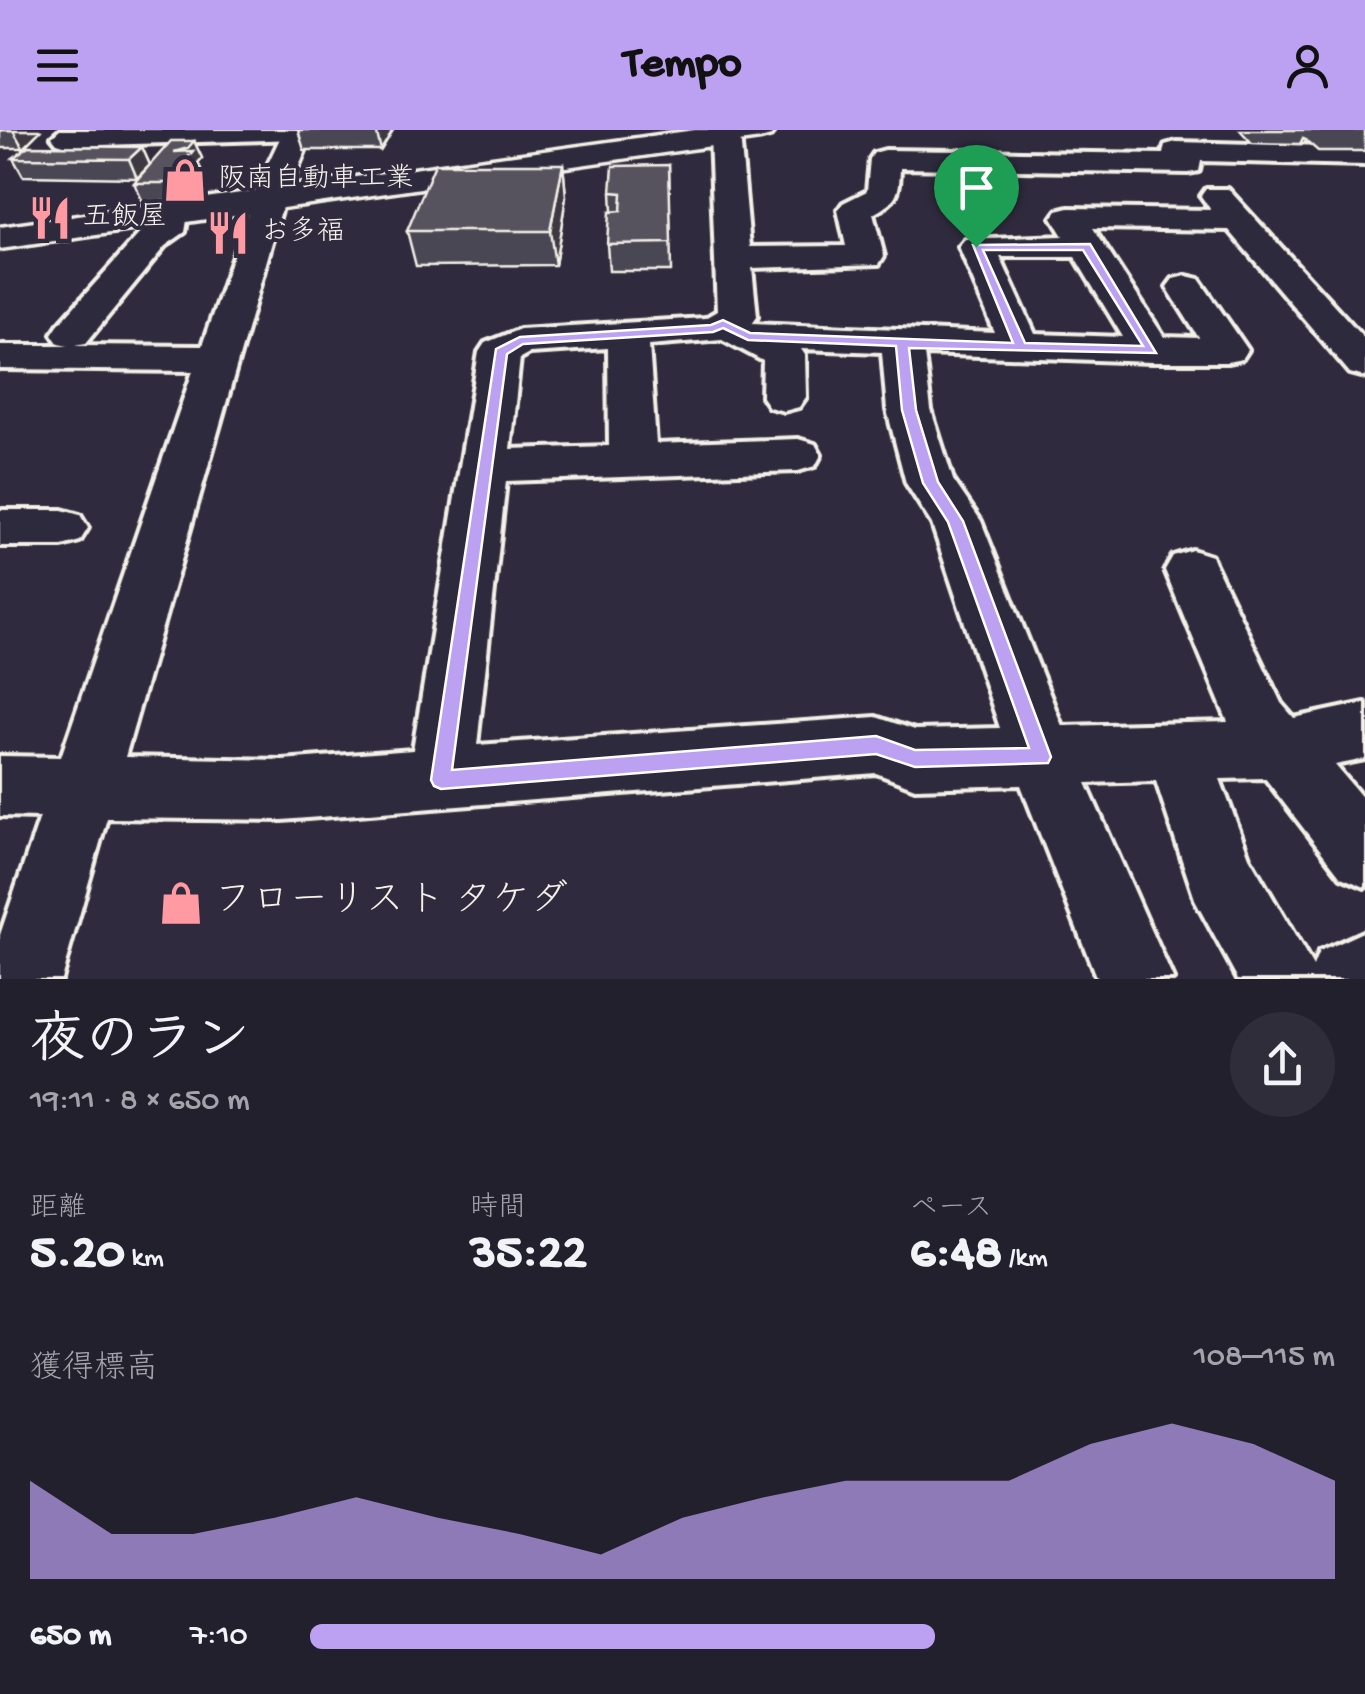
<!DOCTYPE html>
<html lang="ja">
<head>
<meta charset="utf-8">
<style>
  body { margin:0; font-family:"Gochi Hand","Klee One",sans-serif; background:#2f2d3a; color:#f1f3f6; height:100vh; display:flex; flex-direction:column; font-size:38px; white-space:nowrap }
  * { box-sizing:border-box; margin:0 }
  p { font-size:32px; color:#a3a3aa }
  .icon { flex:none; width:55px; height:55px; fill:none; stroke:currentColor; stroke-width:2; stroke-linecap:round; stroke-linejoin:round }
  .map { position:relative; height:849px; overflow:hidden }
  .details { display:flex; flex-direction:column; background:#23202e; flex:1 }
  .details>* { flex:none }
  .pin { position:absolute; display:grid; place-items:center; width:85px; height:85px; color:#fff; margin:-102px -42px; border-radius:50% 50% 50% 0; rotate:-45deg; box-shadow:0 0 10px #0007 }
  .pin .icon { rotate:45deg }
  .round { display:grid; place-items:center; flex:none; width:105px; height:105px; border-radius:52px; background:#2f2d3a }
  .headline { display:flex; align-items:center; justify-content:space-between; height:170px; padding:0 30px }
  h1 { font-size:55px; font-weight:700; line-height:75px }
  .figures { display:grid; grid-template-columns:repeat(3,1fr); gap:15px; height:170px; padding:10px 30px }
  .figures div { display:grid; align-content:center }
  .figures b { font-size:50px; font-weight:700 }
  .figures small { font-size:28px; font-weight:400 }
  .figures p { font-size:28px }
  .chart { height:280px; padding:20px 30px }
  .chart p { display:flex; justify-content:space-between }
  .chart svg { width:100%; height:180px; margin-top:10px; fill:#bca0f2; opacity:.7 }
  ul { padding:0 30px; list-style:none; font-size:32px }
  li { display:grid; grid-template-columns:160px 120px 1fr; align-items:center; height:75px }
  li i { height:25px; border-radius:12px; background:#bca0f2 }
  header { display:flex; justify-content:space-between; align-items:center; height:130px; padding:0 30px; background:#bca0f2; color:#111; font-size:45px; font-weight:700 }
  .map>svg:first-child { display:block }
</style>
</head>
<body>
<header><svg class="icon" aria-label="menu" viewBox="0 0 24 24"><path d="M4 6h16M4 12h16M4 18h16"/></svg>Tempo<svg class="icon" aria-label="person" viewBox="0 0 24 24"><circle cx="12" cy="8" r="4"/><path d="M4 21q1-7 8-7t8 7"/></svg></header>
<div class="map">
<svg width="1365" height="849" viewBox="0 0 1365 849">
  <rect width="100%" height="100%" fill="#2f2a3d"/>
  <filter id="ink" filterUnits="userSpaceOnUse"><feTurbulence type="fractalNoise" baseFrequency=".01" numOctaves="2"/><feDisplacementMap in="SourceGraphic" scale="20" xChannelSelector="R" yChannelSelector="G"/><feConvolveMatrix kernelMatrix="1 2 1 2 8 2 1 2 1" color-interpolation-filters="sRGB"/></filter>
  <g filter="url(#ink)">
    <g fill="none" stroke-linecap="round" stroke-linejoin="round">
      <g stroke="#f4f1e8" stroke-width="8">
        <g id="minor">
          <path d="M 312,0 L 308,6 L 298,9 L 67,16 L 57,13 L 52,7 L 60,0 Z"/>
          <path d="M 714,0 L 736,0 L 740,5 L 750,117 L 846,116 L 838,80 L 843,73 L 867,61 L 870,29 L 874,23 L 885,20 L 1163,24 L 1165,15 L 1176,12 L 1365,17 L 1365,35 L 1201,31 L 1199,41 L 1188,43 L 900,38 C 899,66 897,71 873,84 L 884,126 L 879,134 L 752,138 L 757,186 L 752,193 L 995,203 L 959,117 L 965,110 L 1063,106 L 1052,88 L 1057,81 L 1069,78 L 1211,80 L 1201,66 L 1206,59 L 1228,59 L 1365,209 L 1365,247 L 1350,243 L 1229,100 L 1093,98 L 1164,207 L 1199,208 L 1167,157 L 1173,149 L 1186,146 L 1199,149 L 1248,220 L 1242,229 L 1227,232 L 1152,232 L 924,224 L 931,280 L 953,350 L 981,391 L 1062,596 L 1228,592 L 1165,440 L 1173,426 L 1192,420 L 1211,426 L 1281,573 L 1294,588 L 1365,573 L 1365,629 L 1335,635 L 1365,671 L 1365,757 L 1341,747 L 1265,648 L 1220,649 L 1249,727 L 1313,837 L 1319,822 L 1365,801 L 1365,849 L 1238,849 L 1196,772 L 1156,651 L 1086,653 L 1173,849 L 1097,849 L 1021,655 L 915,658 L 876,643 L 282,690 L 107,688 L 61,849 L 0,849 L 0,805 L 40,687 L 0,686 L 0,626 L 61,627 L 193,241 L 0,239 L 0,215 L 68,215 L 58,213 L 52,204 L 58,195 L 141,102 L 152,96 L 159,77 L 183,77 L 188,84 L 185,102 L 165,116 L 86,213 L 75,215 L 202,216 L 252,70 L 256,63 L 280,63 L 284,70 L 125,627 L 282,630 L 413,620 L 479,222 L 485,213 L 520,199 L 705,188 L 717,181 L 710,5 ZM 1000,127 L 1075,127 L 1123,207 L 1035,204 ZM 722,209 L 763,231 L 762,267 L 769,277 L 784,281 L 799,277 L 806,267 L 805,225 L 801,219 L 882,222 L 887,280 L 906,353 L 932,394 L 1000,598 L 915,600 L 876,587 L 477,615 L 506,351 L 798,341 L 815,336 L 821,325 L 815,314 L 798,309 L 656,314 L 649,215 ZM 608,218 L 609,316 L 510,319 L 520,228 L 529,223 Z"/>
          <path d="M 0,380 L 62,380 L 80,385 L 88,398 L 80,411 L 62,416 L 0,416 Z"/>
        </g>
      </g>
      <g stroke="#f4f1e8" stroke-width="7">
        <path id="major" d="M 284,0 L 314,0 L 291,56 L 695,0 L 775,0 L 771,6 L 760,9 L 0,119 L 0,97 L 255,61 Z"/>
      </g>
      <use href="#minor" fill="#2f2a3d" fill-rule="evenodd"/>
      <use href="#major" fill="#2f2a3d" fill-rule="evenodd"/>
    </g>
    <g fill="#4a4752" stroke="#f4f1e8" stroke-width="2.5">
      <path d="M 0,0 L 40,1 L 23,18 L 0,18 Z"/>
      <path d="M 298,0 L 393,0 L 381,20 L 304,20 Z"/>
      <path d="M 1240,0 L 1365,0 L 1365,21 L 1318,21 L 1303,8 L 1300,14 L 1252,13 Z"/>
      <path d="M 194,11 L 202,28 L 198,33 L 201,39 L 176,71 L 143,72 L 134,53 L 148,37 L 137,48 L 23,46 L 13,28 L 142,17 L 150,35 Z"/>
      <path d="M 563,34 L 566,67 L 555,135 L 416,136 L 407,101 Z"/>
      <path d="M 669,35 L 671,141 L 609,141 L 607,114 L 612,82 L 611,62 Z"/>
    </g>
    <g fill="#3c3942" stroke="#f4f1e8" stroke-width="2.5">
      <path d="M 13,0 L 39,0 L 40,1 L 23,18 Z"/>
      <path d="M 376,0 L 393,0 L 381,20 Z"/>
      <path d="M 194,11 L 202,28 L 198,33 L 201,39 L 176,71 L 168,53 L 174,22 Z"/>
      <path d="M 142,17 L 150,35 L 137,48 L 129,29 Z"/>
      <path d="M 563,34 L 566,67 L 555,135 L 550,101 Z"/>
    </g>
    <g fill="#56525f" stroke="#f4f1e8" stroke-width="2.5">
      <path d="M 171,11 L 194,11 L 188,18 L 174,22 L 193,21 L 168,53 L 134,53 Z"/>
      <path d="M 28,16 L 142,17 L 129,29 L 13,28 Z"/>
      <path d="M 435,34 L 563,34 L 550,101 L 407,101 Z"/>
      <path d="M 669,35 L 671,113 L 607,114 L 609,82 L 621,81 L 622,63 L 611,62 L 613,36 Z"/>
    </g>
  </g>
  <path fill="#bca0f2" stroke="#fff" stroke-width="2.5" fill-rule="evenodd" d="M 1090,114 L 1156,223 L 909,218 L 916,280 L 938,352 L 963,391 L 1051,627 L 1048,633 L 915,637 L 876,624 L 441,659 L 434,656 L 431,650 L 496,219 L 520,207 L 711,195 L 723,190 L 750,203 L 1013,213 L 973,115 ZM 983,120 L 1083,120 L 1143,216 L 1025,213 ZM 723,198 L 748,210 L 896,216 L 902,280 L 923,353 L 948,392 L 1029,618 L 915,620 L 876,606 L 452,640 L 507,224 L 523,214 L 713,202 Z"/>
  <defs>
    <g id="shop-bare" transform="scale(3.45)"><path d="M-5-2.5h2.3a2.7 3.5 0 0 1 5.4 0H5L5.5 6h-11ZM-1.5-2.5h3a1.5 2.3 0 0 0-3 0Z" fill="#ff9aa2" stroke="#2f2a3d" stroke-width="2.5" paint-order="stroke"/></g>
    <g id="restaurant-bare" transform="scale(3.45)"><path d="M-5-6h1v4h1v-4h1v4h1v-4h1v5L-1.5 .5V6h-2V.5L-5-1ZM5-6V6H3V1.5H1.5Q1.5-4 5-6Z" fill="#ff9aa2" stroke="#2f2a3d" stroke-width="2.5" paint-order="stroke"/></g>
  </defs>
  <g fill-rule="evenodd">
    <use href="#shop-bare" x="185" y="50"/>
    <use href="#restaurant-bare" x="50" y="88"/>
    <use href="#restaurant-bare" x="228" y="103"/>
    <use href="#shop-bare" x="181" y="773"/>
  </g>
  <g text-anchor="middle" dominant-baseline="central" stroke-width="8" stroke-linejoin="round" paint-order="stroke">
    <g font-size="28" fill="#f4f1e8" stroke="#2f2a3d" text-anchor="start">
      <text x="218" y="50">阪南自動車工業</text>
      <text x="83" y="88">五飯屋</text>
      <text x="261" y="103">お多福</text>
    </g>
    <g font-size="38" fill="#f4f1e8" stroke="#2f2a3d" text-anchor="start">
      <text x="214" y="773">フローリスト タケダ</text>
    </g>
  </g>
</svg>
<div class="pin" style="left:976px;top:117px;background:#1e9e55"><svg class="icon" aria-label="arrive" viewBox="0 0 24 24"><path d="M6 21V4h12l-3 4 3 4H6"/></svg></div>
</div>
<section class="details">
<div class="headline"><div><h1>夜のラン</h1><p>19:11 · 8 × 650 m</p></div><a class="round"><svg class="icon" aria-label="share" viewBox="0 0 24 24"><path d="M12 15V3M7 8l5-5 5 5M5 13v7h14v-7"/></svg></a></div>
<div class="figures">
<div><p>距離</p><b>5.20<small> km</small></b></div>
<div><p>時間</p><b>35:22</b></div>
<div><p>ペース</p><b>6:48<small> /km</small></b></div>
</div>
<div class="chart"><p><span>獲得標高</span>108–115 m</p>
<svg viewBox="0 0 160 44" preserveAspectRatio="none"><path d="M0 44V20L10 33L20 33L30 29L40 24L50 29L60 33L70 38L80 29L90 24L100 20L110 20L120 20L130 11L140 6L150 11L160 20V44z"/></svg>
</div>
<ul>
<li><b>650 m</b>7:10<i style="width:61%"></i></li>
</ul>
</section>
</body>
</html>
